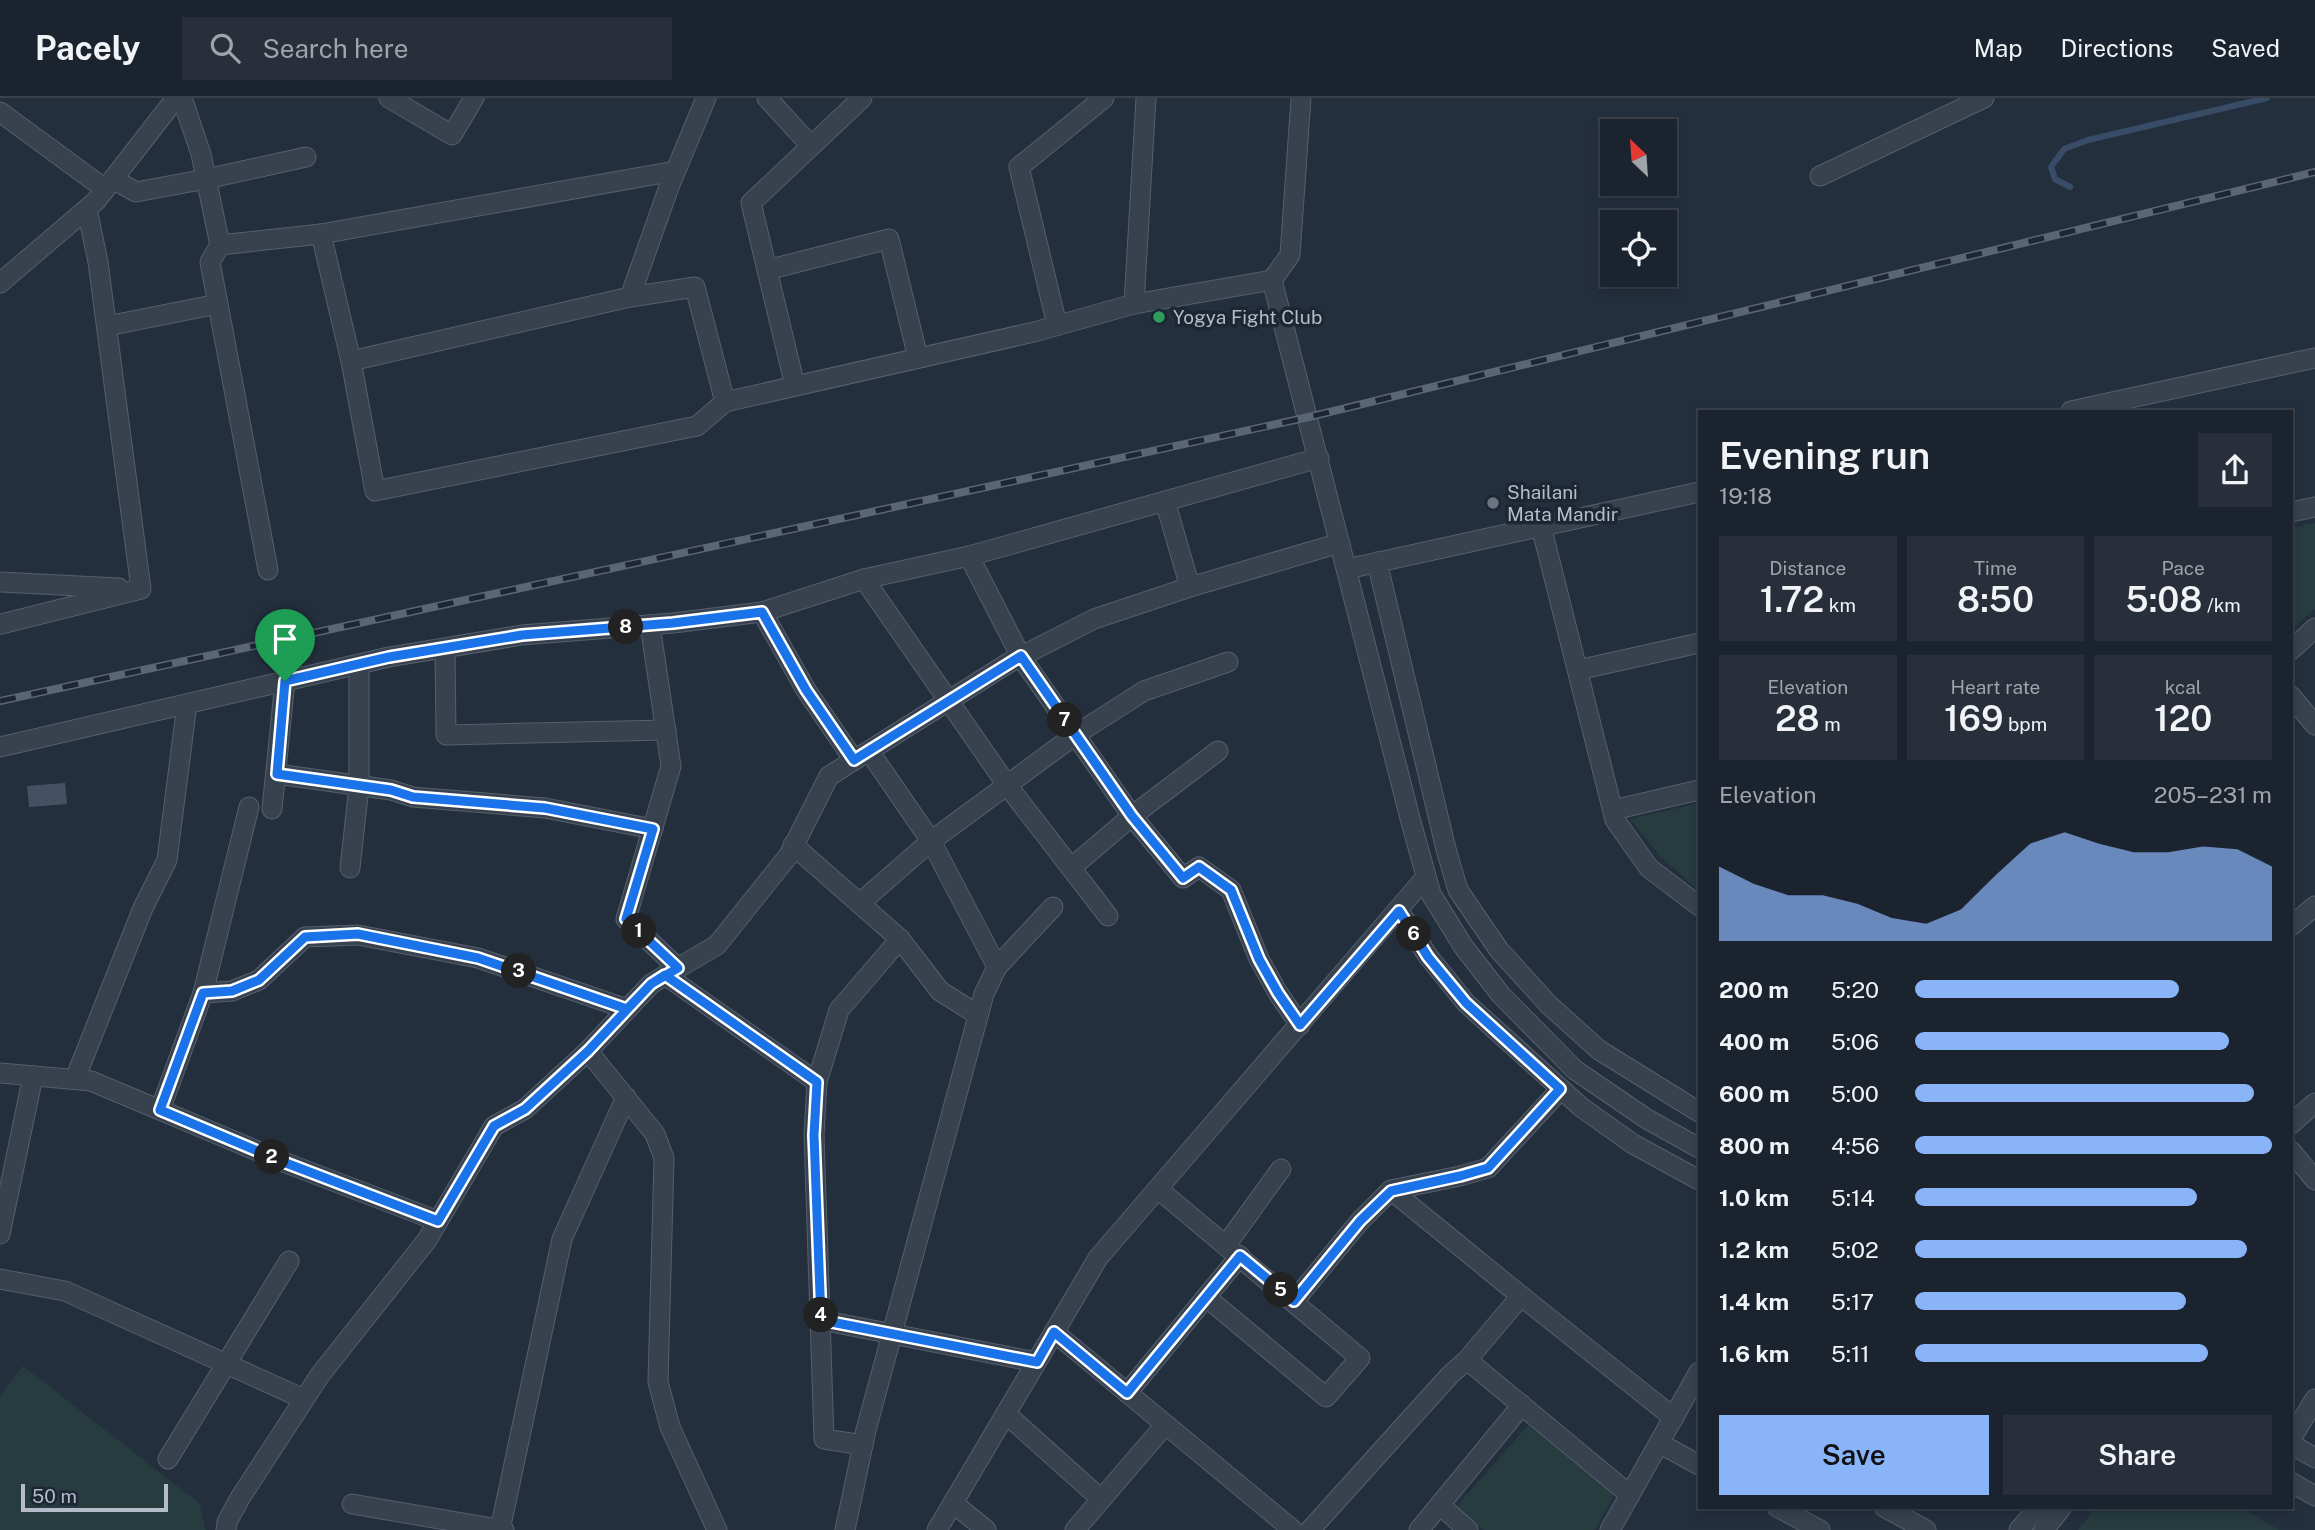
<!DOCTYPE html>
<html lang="en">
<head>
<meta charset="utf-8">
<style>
  body { margin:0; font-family:"Public Sans",sans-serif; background:#282f3a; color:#f1f3f6; height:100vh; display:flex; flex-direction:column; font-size:26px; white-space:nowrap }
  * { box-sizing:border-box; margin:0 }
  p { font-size:23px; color:#a0a4aa }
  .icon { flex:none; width:38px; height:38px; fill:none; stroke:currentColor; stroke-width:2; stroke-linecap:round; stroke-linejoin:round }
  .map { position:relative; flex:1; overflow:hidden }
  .side { position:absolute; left:1698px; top:312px; width:595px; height:1099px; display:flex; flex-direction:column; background:#1b232e; border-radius:0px; box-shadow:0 4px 10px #0003,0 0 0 2px #39404a }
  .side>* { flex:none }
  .needle { width:46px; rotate:335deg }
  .buttons { position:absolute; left:1600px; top:21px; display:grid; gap:14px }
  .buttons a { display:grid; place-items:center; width:77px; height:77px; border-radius:0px; background:#1b232e; box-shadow:0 4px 10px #0003,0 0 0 2px #39404a; font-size:35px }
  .scale { position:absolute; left:21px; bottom:18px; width:147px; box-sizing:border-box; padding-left:7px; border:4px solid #b4bcc9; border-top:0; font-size:19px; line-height:24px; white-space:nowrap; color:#b4bcc9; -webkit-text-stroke:5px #1d2633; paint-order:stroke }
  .pin { position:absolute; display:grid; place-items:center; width:60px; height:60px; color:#fff; margin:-72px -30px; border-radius:50% 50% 50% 0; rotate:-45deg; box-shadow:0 0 7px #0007 }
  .pin .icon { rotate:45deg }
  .km { position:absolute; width:35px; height:35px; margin:-18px; border-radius:50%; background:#222; color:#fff; font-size:19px; line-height:35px; text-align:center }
  .round { display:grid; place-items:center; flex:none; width:74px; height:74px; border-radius:0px; background:#282f3a }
  .head { display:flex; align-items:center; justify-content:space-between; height:119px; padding:0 21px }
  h1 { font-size:38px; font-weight:600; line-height:52px }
  .metrics { display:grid; grid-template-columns:repeat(3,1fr); gap:10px; height:119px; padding:7px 21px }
  .metrics div { display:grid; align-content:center; border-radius:0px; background:#282f3a; text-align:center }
  .metrics b { font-size:35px; font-weight:600 }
  .metrics small { font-size:19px; font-weight:400 }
  .metrics p { font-size:19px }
  .chart { height:196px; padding:14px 21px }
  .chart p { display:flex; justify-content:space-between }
  .chart svg { width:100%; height:126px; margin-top:7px; fill:#8ab4f8; opacity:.7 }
  .button { display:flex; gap:14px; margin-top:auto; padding:14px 21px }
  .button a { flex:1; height:80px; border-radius:0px; background:#8ab4f8; color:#111; font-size:28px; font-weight:600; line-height:80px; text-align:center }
  .button a+a { background:#282f3a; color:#f1f3f6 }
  ul { padding:0 21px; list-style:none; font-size:23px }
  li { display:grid; grid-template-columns:112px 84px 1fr; align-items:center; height:52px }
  li i { height:18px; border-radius:9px; background:#8ab4f8 }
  header { display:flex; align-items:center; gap:42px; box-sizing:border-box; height:98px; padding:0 35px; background:#1b232e; border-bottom:2px solid #39404a }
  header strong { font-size:33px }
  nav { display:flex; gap:38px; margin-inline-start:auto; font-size:24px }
  .search { width:490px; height:63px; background:#282f3a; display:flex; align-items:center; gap:18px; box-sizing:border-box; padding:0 24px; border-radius:0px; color:#a0a4aa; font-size:26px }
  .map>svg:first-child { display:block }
</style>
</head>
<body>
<header>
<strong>Pacely</strong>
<div class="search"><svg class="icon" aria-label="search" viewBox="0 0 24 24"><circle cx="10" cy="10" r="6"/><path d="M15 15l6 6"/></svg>Search here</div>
<nav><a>Map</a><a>Directions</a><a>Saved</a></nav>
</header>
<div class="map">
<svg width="2315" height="1432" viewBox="0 0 2315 1432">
  <rect width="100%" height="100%" fill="#242f3e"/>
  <g fill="#263c3f">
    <path d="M 2315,425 L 2315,511 L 2291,532 L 2291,430 Z"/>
    <path d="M 1699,705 L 1699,793 L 1660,758 L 1630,721 Z"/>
    <path d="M 23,1268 L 199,1405 L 206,1432 L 0,1432 L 0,1298 Z"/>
    <path d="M 1530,1325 L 1615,1396 L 1595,1432 L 1484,1432 L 1456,1409 Z"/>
    <path d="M 2096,1409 L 2239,1409 L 2279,1432 L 2078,1432 Z"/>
  </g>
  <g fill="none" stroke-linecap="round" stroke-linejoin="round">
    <path stroke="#394c67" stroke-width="6" d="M 2070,89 L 2055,81 L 2051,69 L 2064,51 L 2088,42 L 2267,0"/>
  </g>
  <path fill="#455162" d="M 65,685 L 67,706 L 29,709 L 27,688 Z"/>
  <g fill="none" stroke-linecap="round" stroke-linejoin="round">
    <g stroke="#565f6c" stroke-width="21">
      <g id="minor">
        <path d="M 182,0 L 201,56 L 220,147 L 210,164 L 268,472"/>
        <path d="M 389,0 L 452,37 L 474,0"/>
        <path d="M 767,0 L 811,48"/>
        <path d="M 1146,0 L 1134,206 L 1272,182 L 1411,724 L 1431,796 L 1463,848 L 1501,897 L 1575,972 L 1647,1021 L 1699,1050"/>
        <path d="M 0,14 L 105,91"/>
        <path d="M 1820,78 L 1984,0"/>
        <path d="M 113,81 L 136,94 L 206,81 L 306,59"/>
        <path d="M 321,136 L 351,263 L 375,393 L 697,328 L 725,304 L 1034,234 L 1134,206"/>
        <path d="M 220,147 L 321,136 L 675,73"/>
        <path d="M 767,172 L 889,141 L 918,260"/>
        <path d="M 1272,182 L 1290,157 L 1301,0"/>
        <path d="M 0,185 L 96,103 L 176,0"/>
        <path d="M 630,199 L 669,89 L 706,0"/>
        <path d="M 1057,227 L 1019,69 L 1104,0"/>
        <path d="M 107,228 L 218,206"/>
        <path d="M 351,263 L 630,199 L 695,189 L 725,304"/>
        <path d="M 795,288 L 751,105 L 862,0"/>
        <path d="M 2071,313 L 2315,260"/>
        <path d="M 1165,403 L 1190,489"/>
        <path d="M 2291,414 L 2315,409"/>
        <path d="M 1541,428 L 1615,722 L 1649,770 L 1699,808"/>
        <path d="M 969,458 L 1021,559 L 1132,718 L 1183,780 L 1199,769 L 1231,792 L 1259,861 L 1278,895 L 1300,927"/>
        <path d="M 1377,464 L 1446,751 L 1458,792 L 1499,852 L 1549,907 L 1599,952 L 1699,1014"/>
        <path d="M 1347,471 L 1699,394"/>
        <path d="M 864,481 L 1007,687 L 1108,818"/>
        <path d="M 0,484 L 119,490"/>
        <path d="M 762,514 L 806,592 L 854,662"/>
        <path d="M 1,526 L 141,491 L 98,164 L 87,111"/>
        <path d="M 650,527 L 671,668 L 626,821 L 678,870"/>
        <path d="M 445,550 L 446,637 L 666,632"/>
        <path d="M 2291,552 L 2315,530"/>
        <path d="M 1578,572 L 1699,545"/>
        <path d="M 2291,598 L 2315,627"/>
        <path d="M 0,649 L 389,559 L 522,537 L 673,525 L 762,514 L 864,481 L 969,458 L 1319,360"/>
        <path d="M 869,653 L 931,743 L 997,869"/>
        <path d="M 277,676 L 391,692 L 413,699 L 545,710 L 653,731"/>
        <path d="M 272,711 L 285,583"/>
        <path d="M 1613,712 L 1699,692"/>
        <path d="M 793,747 L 900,841 L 940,893 L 978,917"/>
        <path d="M 350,770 L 359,688 L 359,566"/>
        <path d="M 1071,770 L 1132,718 L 1218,653"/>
        <path d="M 860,805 L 931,743 L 1075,637 L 1144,593 L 1228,564"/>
        <path d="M 1399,813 L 1428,858 L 1466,905 L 1581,1009 L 1633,1046 L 1699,1082"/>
        <path d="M 2291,828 L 2315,808"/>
        <path d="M 665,877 L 817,984"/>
        <path d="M 203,895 L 249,709"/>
        <path d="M 588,953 L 655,1036 L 664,1060 L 658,1284 L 670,1329 L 717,1432"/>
        <path d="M 0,975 L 91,983 L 286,1065 L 438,1123"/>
        <path d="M 75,981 L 143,810 L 167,762 L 187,606"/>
        <path d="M 160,1012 L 203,895 L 232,893 L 259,882 L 305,839 L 358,837 L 478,860 L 627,911"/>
        <path d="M 2291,1026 L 2315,1005"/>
        <path d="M 2291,1053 L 2315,1082"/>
        <path d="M 1158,1091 L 1360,1260 L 1326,1299 L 1206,1199"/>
        <path d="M 1391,1092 L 1521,1198 L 1467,1262 L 1630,1397"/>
        <path d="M 0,1136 L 33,978"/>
        <path d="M 1226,1147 L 1281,1071"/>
        <path d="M 0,1181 L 65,1193 L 304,1301"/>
        <path d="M 1521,1198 L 1674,1320"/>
        <path d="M 1294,1203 L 1360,1123 L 1391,1092 L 1460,1078 L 1488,1070 L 1561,991"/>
        <path d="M 821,1222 L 1036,1264"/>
        <path d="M 1054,1234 L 1293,1432"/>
        <path d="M 1127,1295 L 1240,1158"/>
        <path d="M 1006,1316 L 1101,1401"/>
        <path d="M 2291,1341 L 2315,1301"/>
        <path d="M 1659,1345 L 1699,1367"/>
        <path d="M 2291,1346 L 2315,1360"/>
        <path d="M 863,1347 L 824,1341 L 814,1037 L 817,984 L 839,912 L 900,841"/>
        <path d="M 168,1361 L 289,1163"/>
        <path d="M 2291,1384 L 2315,1398"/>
        <path d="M 953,1405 L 986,1432"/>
        <path d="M 352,1406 L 504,1432"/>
        <path d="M 1440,1407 L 1468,1432"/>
        <path d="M 1777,1409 L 1820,1432"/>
        <path d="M 1884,1409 L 1926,1432"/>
        <path d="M 226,1432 L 227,1424 L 240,1400 L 320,1277 L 427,1142 L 494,1028 L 525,1011 L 588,953 L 651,886 L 717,847 L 789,757 L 829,678 L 1010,564 L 1094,521 L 1190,489 L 1340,445"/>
        <path d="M 500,1432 L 562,1141 L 626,999"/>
        <path d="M 845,1432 L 866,1332 L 984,896 L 997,869 L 1053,809"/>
        <path d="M 937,1432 L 1098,1160 L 1426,779"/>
        <path d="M 1075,1432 L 1165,1327"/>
        <path d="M 1310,1432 L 1450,1277 L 1467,1262"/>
        <path d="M 1419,1432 L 1522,1307"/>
        <path d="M 1610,1432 L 1699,1274"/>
        <path d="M 2019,1432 L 2039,1409"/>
        <path d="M 2044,1432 L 2062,1409"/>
      </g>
    </g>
    <use href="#minor" stroke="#38414e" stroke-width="19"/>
    <g stroke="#5a6575" stroke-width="8">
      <path id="rail" d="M 0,603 L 1309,319 L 2315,74"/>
    </g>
    <use href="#rail" stroke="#1d2633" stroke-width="5" stroke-dasharray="16" stroke-linecap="butt"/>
  </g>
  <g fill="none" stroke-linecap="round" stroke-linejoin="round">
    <g stroke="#fff" stroke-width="14">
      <path id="route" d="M 285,583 L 277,676 L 391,692 L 413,699 L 545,710 L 653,731 L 626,821 L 678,870 L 651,886 L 588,953 L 525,1011 L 494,1028 L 438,1123 L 286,1065 L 160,1012 L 203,895 L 232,893 L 259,882 L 305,839 L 358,836 L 478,860 L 627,911 L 651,886 L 665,877 L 817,984 L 814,1037 L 821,1222 L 1037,1264 L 1054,1234 L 1127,1295 L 1240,1158 L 1294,1203 L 1360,1123 L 1391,1093 L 1460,1078 L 1488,1070 L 1560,991 L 1466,905 L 1428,859 L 1399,813 L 1300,927 L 1278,895 L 1259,861 L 1231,792 L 1199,769 L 1183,780 L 1132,718 L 1021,558 L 854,662 L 806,592 L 762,514 L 673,525 L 522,537 L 389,559 L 285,583"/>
    </g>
    <use href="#route" stroke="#1a73e8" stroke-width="9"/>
  </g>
  <circle fill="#2e9e5b" stroke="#1d2633" stroke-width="2.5" cx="1159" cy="219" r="7"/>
  <circle fill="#6b7280" stroke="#1d2633" stroke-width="2.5" cx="1493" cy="405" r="7"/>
  <g text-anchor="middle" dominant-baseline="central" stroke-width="7" stroke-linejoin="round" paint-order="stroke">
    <g font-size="19" fill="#b4bcc9" stroke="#1d2633" text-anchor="start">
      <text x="1173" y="219">Yogya Fight Club</text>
      <text x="1507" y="394">Shailani<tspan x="1507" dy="22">Mata Mandir</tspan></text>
    </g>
  </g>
</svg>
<div class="buttons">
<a><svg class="needle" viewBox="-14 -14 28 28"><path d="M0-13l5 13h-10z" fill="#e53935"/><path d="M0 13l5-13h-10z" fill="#a0a4aa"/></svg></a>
<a><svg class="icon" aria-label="locate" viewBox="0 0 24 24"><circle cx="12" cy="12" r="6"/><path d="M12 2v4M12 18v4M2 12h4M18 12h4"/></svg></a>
</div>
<div class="scale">50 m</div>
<div class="pin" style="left:285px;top:583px;background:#1e9e55"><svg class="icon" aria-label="arrive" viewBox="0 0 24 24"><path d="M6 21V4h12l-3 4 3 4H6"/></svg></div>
<b class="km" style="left:639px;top:833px">1</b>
<b class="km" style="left:272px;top:1059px">2</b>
<b class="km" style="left:519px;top:873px">3</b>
<b class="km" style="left:821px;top:1217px">4</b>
<b class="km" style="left:1281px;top:1192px">5</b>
<b class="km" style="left:1414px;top:836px">6</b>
<b class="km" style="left:1065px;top:622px">7</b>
<b class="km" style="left:626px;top:529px">8</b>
<section class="side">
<div class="head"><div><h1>Evening run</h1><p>19:18</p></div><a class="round"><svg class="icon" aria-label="share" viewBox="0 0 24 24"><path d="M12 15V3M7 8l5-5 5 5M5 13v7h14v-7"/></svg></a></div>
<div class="metrics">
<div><p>Distance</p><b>1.72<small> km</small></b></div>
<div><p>Time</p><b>8:50</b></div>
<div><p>Pace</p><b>5:08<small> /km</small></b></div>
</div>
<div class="metrics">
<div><p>Elevation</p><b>28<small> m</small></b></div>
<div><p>Heart rate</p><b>169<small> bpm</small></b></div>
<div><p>kcal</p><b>120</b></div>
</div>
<div class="chart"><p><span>Elevation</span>205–231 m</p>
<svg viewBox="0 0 160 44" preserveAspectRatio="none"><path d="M0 44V18L10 24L20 28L30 28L40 31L50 36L60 38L70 33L80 21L90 10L100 6L110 10L120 13L130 13L140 11L150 12L160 18V44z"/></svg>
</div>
<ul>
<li><b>200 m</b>5:20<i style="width:74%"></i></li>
<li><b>400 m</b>5:06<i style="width:88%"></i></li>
<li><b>600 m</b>5:00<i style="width:95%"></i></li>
<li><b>800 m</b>4:56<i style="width:100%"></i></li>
<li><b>1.0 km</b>5:14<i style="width:79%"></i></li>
<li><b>1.2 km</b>5:02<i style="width:93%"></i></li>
<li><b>1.4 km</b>5:17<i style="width:76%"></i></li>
<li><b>1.6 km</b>5:11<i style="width:82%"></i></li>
</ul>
<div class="button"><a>Save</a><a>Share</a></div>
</section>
</div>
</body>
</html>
